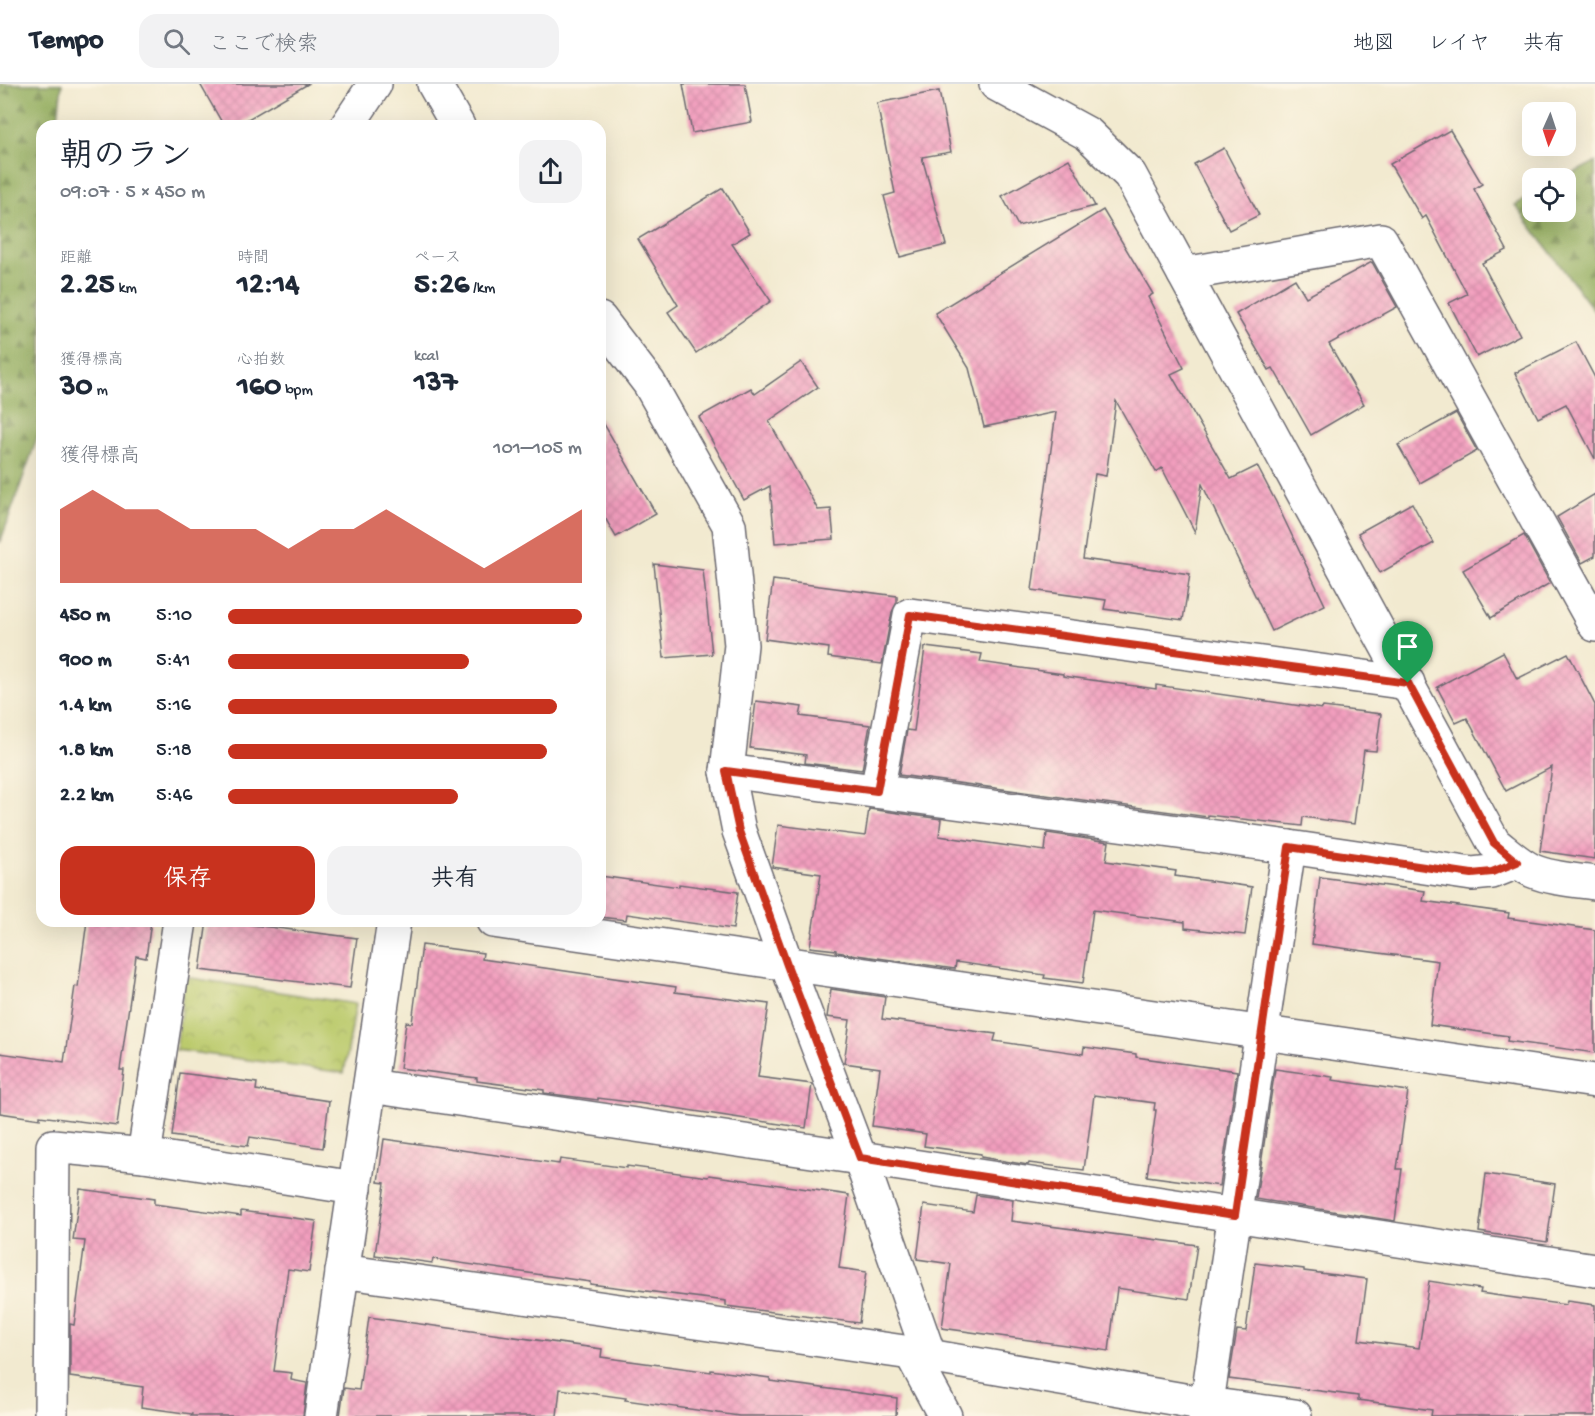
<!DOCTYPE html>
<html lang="ja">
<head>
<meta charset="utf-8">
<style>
  body { margin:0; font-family:"Gochi Hand","Klee One",sans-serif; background:#f2f2f3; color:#1f2937; height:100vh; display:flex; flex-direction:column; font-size:22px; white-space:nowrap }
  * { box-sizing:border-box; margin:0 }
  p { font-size:20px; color:#747a83 }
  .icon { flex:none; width:33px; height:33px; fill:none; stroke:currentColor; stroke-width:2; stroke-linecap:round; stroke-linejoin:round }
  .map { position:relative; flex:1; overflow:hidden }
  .drawer { position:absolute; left:36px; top:36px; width:570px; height:807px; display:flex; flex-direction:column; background:#fff; border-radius:18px; box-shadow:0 6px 24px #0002 }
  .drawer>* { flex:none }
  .needle { width:39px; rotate:183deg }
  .controls { position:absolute; left:1522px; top:18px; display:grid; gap:12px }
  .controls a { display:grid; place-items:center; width:54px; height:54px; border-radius:12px; background:#fff; box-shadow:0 6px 24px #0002; font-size:30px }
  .pin { position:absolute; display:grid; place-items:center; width:51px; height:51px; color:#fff; margin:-62px -26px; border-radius:50% 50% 50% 0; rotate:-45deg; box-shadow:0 0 6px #0007 }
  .pin .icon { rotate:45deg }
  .round { display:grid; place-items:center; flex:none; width:63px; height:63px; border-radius:18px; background:#f2f2f3 }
  .summary { display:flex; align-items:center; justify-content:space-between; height:102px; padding:0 24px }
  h1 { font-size:33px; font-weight:700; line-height:45px }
  .metrics { display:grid; grid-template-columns:repeat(3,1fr); gap:9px; height:102px; padding:6px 24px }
  .metrics div { display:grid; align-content:center }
  .metrics b { font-size:30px; font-weight:700 }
  .metrics small { font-size:16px; font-weight:400 }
  .metrics p { font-size:16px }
  .chart { height:168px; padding:12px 24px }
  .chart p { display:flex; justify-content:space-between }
  .chart svg { width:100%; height:108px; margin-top:6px; fill:#c8321e; opacity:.7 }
  .action { display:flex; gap:12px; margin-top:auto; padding:12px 24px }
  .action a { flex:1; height:69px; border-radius:18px; background:#c8321e; color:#fff; font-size:24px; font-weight:700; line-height:69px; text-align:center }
  .action a+a { background:#f2f2f3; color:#1f2937 }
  ul { padding:0 24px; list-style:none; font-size:20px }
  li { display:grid; grid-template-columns:96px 72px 1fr; align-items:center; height:45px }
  li i { height:15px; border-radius:8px; background:#c8321e }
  header { display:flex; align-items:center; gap:36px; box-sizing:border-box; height:84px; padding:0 30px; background:#fff; border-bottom:2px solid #e0e1e3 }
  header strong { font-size:28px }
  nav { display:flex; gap:33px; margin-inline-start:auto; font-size:21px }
  .search { width:420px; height:54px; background:#f2f2f3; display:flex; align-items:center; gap:15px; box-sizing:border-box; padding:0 21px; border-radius:18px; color:#747a83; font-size:22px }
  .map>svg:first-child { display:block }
</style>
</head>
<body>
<header>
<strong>Tempo</strong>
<div class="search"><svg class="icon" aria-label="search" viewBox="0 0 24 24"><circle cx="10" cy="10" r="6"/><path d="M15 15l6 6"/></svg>ここで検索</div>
<nav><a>地図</a><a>レイヤ</a><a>共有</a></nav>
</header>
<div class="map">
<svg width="1595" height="1332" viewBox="0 0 1595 1332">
  <defs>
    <pattern id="forest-firs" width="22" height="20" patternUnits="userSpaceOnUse" patternTransform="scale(1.5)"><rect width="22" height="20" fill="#94ae60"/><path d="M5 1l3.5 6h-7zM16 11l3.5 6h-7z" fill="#788d50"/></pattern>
    <pattern id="park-crowns" width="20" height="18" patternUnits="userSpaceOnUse" patternTransform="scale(1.5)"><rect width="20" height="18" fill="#bbca6c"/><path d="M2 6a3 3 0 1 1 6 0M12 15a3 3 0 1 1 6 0" fill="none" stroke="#a0ad5e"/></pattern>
    <pattern id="building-cross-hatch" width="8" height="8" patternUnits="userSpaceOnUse" patternTransform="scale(1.5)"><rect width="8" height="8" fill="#f29ebe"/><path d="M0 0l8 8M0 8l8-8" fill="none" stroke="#cf88a4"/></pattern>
  </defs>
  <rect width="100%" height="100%" fill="#fcf5e5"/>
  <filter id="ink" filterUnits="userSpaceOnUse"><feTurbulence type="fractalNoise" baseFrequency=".0167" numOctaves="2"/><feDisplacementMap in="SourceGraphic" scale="12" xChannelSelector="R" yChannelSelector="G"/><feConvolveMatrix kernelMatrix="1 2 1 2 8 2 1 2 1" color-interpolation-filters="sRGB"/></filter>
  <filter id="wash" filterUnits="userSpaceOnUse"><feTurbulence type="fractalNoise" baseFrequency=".008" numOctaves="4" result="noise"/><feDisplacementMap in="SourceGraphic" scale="24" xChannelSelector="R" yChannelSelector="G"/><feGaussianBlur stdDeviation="1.35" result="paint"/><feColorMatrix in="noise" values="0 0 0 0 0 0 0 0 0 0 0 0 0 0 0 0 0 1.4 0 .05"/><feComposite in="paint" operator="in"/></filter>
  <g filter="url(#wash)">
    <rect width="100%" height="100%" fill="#f2ead0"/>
    <g fill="url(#forest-firs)" stroke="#5b684e" stroke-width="1.5">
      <path d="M 0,0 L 62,0 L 57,42 L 42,42 L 42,340 L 0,459 Z"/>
      <path d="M 1595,78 L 1595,228 L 1515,121 L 1533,111 L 1533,128 L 1566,128 L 1566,94 L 1564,94 Z"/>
    </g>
    <path fill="url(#park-crowns)" stroke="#6e7654" stroke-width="1.5" d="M 185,893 L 356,920 L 344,989 L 176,966 Z"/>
    <g id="blocks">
      <g fill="url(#building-cross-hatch)">
        <path d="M 200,0 L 308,0 L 236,42 L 224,42 Z"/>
        <path d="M 683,0 L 745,0 L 752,38 L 692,49 Z"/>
        <path d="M 939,7 L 951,68 L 922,73 L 946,161 L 900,173 L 884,112 L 895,109 L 877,19 Z"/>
        <path d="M 1450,46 L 1482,100 L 1474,105 L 1507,166 L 1482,179 L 1520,251 L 1477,273 L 1449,219 L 1467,210 L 1426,132 L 1422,135 L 1390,80 Z"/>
        <path d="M 1224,64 L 1259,131 L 1229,146 L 1194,80 Z"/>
        <path d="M 1069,75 L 1095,122 L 1018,142 L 1002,112 Z"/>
        <path d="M 723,104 L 750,149 L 732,160 L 771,217 L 696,269 L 668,228 L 678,221 L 638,155 Z"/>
        <path d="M 1103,126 L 1153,210 L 1148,213 L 1184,284 L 1171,290 L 1231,395 L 1257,382 L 1276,418 L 1325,521 L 1272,547 L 1202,400 L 1195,448 L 1162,384 L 1156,388 L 1116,317 L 1106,392 L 1095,390 L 1083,475 L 1190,490 L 1183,536 L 1104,525 L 1106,516 L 1032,506 L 1056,328 L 984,343 L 969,284 L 935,229 Z"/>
        <path d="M 1372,178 L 1397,223 L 1329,260 L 1364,320 L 1311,351 L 1273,284 L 1269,286 L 1236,230 L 1295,195 L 1306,213 Z"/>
        <path d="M 1576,258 L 1595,294 L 1595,375 L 1566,320 L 1538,334 L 1515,289 Z"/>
        <path d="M 801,278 L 818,303 L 769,337 L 818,426 L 831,425 L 834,455 L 775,459 L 770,402 L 744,416 L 699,333 L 751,304 L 755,310 Z"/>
        <path d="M 1456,329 L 1477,367 L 1420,399 L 1398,361 Z"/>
        <path d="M 600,333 L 656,430 L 616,453 L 600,425 Z"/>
        <path d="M 1595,410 L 1595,472 L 1582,479 L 1557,433 Z"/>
        <path d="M 1412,419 L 1434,459 L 1380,489 L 1358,449 Z"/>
        <path d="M 1524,451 L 1550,499 L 1491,534 L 1463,486 Z"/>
        <path d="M 654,480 L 703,486 L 712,570 L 664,574 Z"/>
        <path d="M 773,496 L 897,512 L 897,518 L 892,528 L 882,580 L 828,573 L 829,564 L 765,555 Z"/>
        <path d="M 925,563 L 982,570 L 980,578 L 1063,590 L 1063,592 L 1156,605 L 1156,601 L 1322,625 L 1323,623 L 1381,630 L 1376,667 L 1364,666 L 1354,740 L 1303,733 L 1302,742 L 1208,731 L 1208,733 L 899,691 L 907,646 L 914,647 Z"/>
        <path d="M 1503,568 L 1517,595 L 1568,569 L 1595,621 L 1595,775 L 1540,767 L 1552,683 L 1506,707 L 1467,634 L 1456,639 L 1437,603 Z"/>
        <path d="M 756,617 L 802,623 L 800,632 L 870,641 L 862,686 L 805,679 L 806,671 L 750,664 Z"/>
        <path d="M 869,725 L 941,735 L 939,752 L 1045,767 L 1047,749 L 1109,758 L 1106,777 L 1176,787 L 1175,792 L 1252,803 L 1245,851 L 1185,844 L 1185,838 L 1093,826 L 1083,899 L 1044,894 L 1045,891 L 956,878 L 955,885 L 836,868 L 836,866 L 810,863 L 821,790 L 772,783 L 778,741 L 865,752 Z"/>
        <path d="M 600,792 L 679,803 L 679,800 L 738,808 L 733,845 L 627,830 L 626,836 L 600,833 Z"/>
        <path d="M 1320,793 L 1425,807 L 1423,817 L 1509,829 L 1508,834 L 1595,846 L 1595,969 L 1507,957 L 1508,952 L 1430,941 L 1438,877 L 1312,860 Z"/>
        <path d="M 87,837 L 151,837 L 146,874 L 136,872 L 120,986 L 124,986 L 117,1042 L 40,1032 L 40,1035 L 0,1029 L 0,969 L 64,978 L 75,902 L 78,903 Z"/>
        <path d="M 207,837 L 222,837 L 357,854 L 350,904 L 200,886 Z"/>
        <path d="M 422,861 L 483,869 L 482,875 L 676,903 L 675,908 L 769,920 L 758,993 L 812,1000 L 806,1044 L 668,1023 L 598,1014 L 598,1016 L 544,1009 L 544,1006 L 477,997 L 477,994 L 400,984 L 406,938 L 412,939 Z"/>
        <path d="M 831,905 L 885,913 L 882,935 L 996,950 L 994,957 L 1083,970 L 1084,963 L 1136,970 L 1136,973 L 1237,987 L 1220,1102 L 1147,1092 L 1156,1026 L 1154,1026 L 1155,1019 L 1094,1011 L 1084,1086 L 1029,1079 L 1028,1081 L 981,1073 L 981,1070 L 924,1062 L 926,1050 L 872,1042 L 880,984 L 844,979 L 850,936 L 827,933 Z"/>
        <path d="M 1275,985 L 1333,993 L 1332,996 L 1408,1007 L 1397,1085 L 1402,1085 L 1395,1137 L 1256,1115 Z"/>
        <path d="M 180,989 L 257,999 L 256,1006 L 329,1017 L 323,1064 L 250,1053 L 248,1062 L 172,1052 Z"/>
        <path d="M 384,1055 L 559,1080 L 560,1075 L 627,1084 L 627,1082 L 708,1093 L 709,1091 L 849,1111 L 839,1184 L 866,1188 L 859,1239 L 726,1222 L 726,1217 L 590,1200 L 590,1198 L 433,1175 L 432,1179 L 375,1171 L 385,1099 L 378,1098 Z"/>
        <path d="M 1486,1090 L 1555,1100 L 1547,1158 L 1479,1148 Z"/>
        <path d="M 80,1105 L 154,1115 L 154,1120 L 241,1132 L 241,1127 L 316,1137 L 309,1188 L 288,1185 L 274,1287 L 292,1289 L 291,1296 L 307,1299 L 303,1332 L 191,1332 L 192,1330 L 141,1323 L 143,1303 L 70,1293 L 70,1240 L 74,1241 L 85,1157 L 73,1156 Z"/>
        <path d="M 976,1111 L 1013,1116 L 1011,1137 L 1197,1161 L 1189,1215 L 1117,1204 L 1109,1267 L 942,1244 L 951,1180 L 917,1175 L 924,1121 L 973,1128 Z"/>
        <path d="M 1255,1179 L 1304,1185 L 1304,1187 L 1367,1195 L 1359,1256 L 1419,1264 L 1429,1197 L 1481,1205 L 1480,1209 L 1566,1221 L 1567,1217 L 1595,1221 L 1595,1332 L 1431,1332 L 1432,1326 L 1358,1316 L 1358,1312 L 1229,1295 L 1237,1246 L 1246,1247 Z"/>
        <path d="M 369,1233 L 602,1265 L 601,1273 L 711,1288 L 711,1286 L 770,1294 L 770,1297 L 897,1314 L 896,1332 L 739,1332 L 625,1316 L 626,1314 L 560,1305 L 557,1332 L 340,1332 L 344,1304 L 359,1306 Z"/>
      </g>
    </g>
  </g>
  <g filter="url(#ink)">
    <use href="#blocks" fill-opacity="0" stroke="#6b686f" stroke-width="1.5"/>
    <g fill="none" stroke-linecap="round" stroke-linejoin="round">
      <g stroke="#6b686f" stroke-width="36">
        <g id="minor">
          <path d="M 434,0 L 458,42"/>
          <path d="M 996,0 L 1088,50 L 1130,91 L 1494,759 C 1507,769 1518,780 1533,787 C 1552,795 1575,796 1595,799"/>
          <path d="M 347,42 L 375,0"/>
          <path d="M 1184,190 L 1381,156 L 1595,541"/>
          <path d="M 600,235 L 649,299 L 729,441 L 741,561 L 727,687 L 739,747 L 787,881 L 860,1074 L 929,1271"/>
          <path d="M 727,687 L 1289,763 L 1472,790 L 1492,788 L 1517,778"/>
          <path d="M 877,707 L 910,531 L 1408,599"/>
          <path d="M 493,837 C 860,892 1228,942 1595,997"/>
          <path d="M 370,1002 L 860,1074 L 1595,1186"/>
          <path d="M 144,1071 L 355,1104"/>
          <path d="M 342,1187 L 911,1269 L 1207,1320 L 1295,1332"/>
          <path d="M 911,1269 L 945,1332"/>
          <path d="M 51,1332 L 53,1062 L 144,1071 L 180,837"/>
          <path d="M 321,1332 L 394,837"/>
          <path d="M 1205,1332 L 1289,763"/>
        </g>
      </g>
      <use href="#minor" stroke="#fff" stroke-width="33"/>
    </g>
  </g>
  <g fill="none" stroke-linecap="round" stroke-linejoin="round" filter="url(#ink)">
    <g stroke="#fff" stroke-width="12">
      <path id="route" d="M 910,531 L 1408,599 L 1494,759 L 1517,778 L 1492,788 L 1472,790 L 1289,763 L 1235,1131 L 860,1074 L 787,881 L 739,747 L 726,687 L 877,707 Z"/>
    </g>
    <use href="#route" stroke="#c8321e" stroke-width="8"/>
  </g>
</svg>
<div class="controls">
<a><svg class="needle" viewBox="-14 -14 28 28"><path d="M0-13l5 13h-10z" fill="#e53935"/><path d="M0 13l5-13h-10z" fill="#747a83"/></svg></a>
<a><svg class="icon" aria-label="locate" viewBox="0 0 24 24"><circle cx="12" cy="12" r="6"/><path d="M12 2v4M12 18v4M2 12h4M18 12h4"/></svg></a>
</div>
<div class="pin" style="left:1408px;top:599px;background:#1e9e55"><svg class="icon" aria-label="arrive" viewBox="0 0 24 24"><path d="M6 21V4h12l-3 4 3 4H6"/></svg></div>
<section class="drawer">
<div class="summary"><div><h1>朝のラン</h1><p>09:07 · 5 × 450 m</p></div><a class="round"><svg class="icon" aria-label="share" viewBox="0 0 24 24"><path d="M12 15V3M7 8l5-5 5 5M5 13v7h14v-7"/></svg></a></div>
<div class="metrics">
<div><p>距離</p><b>2.25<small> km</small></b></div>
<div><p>時間</p><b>12:14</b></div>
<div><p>ペース</p><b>5:26<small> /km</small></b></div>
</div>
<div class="metrics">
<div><p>獲得標高</p><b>30<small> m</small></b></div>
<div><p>心拍数</p><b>160<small> bpm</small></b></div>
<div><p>kcal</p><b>137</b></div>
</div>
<div class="chart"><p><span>獲得標高</span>101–105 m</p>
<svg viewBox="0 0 160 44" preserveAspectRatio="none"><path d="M0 44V14L10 6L20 14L30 14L40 22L50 22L60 22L70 30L80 22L90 22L100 14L110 22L120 30L130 38L140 30L150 22L160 14V44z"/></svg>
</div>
<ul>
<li><b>450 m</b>5:10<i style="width:100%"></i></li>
<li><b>900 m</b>5:41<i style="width:68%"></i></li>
<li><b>1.4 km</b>5:16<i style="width:93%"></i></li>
<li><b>1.8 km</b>5:18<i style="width:90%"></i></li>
<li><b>2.2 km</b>5:46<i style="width:65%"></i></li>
</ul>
<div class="action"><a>保存</a><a>共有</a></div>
</section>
</div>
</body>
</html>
